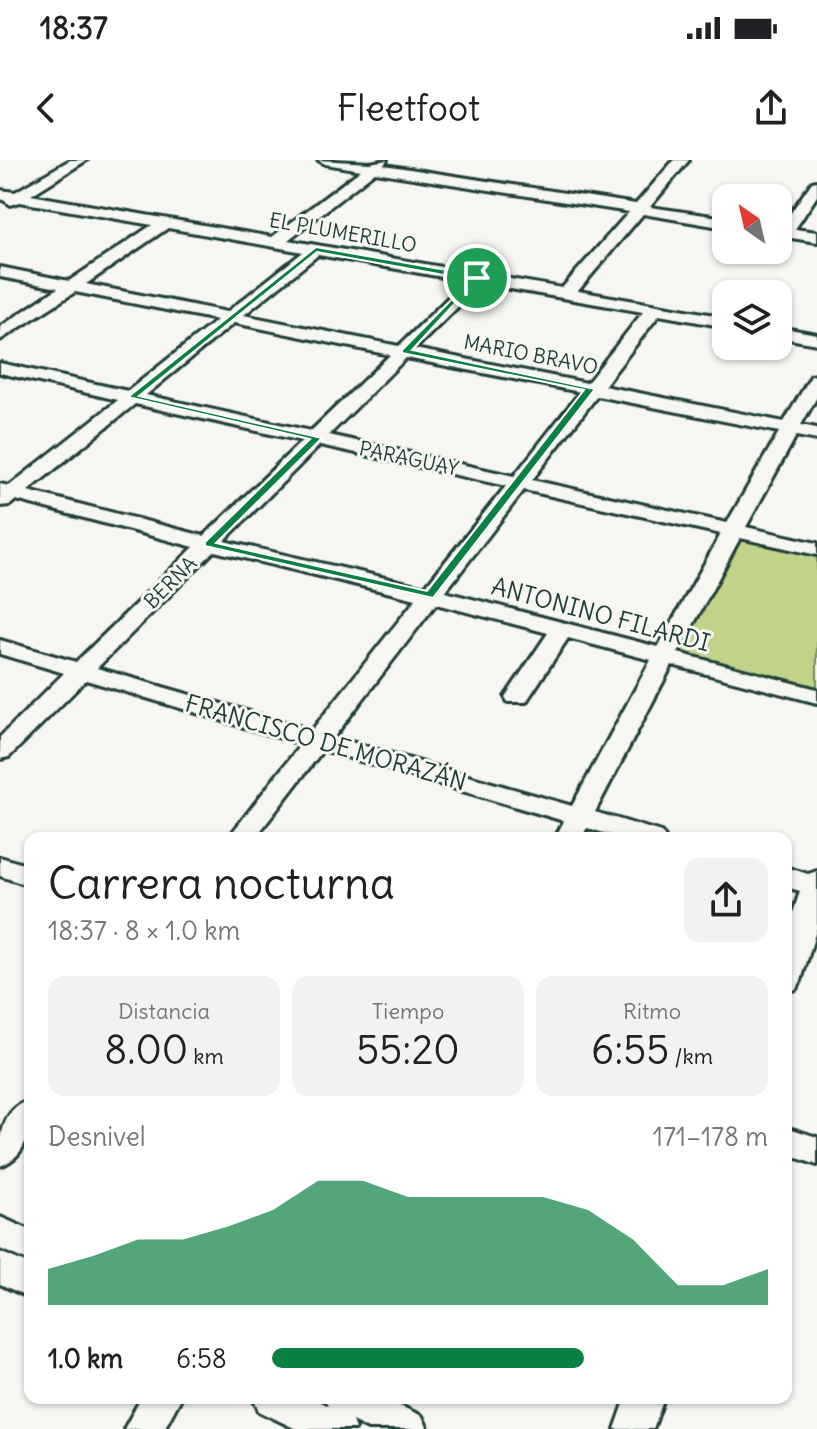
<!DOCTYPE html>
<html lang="es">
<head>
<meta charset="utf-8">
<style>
  body { margin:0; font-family:Delius,sans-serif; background:#f2f2f2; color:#202124; height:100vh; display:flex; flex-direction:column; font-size:30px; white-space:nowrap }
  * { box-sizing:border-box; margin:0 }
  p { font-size:26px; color:#757577 }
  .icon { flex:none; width:44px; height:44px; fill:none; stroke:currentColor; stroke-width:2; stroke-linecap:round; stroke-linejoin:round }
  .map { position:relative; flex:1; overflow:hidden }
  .drawer { position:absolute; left:24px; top:672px; width:768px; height:572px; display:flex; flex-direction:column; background:#fff; border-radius:16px; box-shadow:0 2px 6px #0004 }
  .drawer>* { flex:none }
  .needle { width:52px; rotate:326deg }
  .controls { position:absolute; left:712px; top:24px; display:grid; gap:16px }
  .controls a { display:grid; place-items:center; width:80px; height:80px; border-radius:16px; background:#fff; box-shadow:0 2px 6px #0004; font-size:40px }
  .pin { position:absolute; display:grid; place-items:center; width:68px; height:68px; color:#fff; margin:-34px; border:4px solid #fff; border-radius:50%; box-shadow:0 2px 8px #0007 }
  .round { display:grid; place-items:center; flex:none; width:84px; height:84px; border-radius:16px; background:#f2f2f2 }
  .overview { display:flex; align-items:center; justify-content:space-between; height:136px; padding:0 24px }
  h1 { font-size:44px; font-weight:600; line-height:60px }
  .figures { display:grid; grid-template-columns:repeat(3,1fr); gap:12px; height:136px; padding:8px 24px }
  .figures div { display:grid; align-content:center; border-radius:16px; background:#f2f2f2; text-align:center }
  .figures b { font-size:40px; font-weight:600 }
  .figures small { font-size:22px; font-weight:400 }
  .figures p { font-size:22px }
  .chart { height:224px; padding:16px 24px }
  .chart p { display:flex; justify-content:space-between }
  .chart svg { width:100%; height:144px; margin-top:8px; fill:#0b8043; opacity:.7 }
  ul { padding:0 24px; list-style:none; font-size:26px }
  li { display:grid; grid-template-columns:128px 96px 1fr; align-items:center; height:60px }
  li i { height:20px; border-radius:10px; background:#0b8043 }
  .status { display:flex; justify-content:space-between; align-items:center; height:56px; padding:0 40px; background:#fff; direction:ltr }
  .status svg { height:22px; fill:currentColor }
  header { display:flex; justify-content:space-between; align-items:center; height:104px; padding:0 24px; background:#fff; font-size:36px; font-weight:600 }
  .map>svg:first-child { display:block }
</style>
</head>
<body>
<div class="status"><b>18:37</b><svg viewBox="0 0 49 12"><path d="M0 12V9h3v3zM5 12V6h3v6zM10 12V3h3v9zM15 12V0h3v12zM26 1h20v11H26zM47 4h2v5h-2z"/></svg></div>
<header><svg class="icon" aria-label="back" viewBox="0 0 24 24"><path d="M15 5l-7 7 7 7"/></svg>Fleetfoot<svg class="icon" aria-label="share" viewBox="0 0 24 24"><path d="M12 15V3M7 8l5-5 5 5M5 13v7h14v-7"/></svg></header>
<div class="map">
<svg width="817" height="1269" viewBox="0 0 817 1269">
  <rect width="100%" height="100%" fill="#f6f6f2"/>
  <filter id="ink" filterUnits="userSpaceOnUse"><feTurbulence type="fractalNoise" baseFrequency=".0125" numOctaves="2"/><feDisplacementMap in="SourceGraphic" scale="16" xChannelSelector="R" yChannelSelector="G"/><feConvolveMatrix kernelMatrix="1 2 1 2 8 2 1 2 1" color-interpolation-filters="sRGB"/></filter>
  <g filter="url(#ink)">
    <path fill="#c0d388" stroke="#70885e" stroke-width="2" d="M 734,370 L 817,389 L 817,536 L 663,498 Z"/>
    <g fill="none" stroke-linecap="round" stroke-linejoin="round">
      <g stroke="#1f3d34" stroke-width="6">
        <g id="minor">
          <path d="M 70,0 L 87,0 L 31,35 L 272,77 L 361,10 L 325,4 L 318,0 L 370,3 L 387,0 L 384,5 L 636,44 L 674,0 L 689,0 L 650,47 L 726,58 L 726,68 L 643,54 L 578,131 L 726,157 L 726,167 L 659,155 L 604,226 L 784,262 L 811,216 L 817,215 L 817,237 L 801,265 L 817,268 L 817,280 L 796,276 L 746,367 L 817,383 L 817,395 L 740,378 L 678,493 L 817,529 L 817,543 L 672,505 L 595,652 L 661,672 L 665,678 L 621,678 L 587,668 L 581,678 L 555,678 L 564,661 L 323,590 L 255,678 L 228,678 L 301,584 L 86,520 L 9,597 L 0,599 L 0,577 L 64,513 L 0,494 L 0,480 L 76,502 L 194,387 L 16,340 L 10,345 L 0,346 L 0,324 L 9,326 L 118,240 L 0,213 L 0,203 L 128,231 L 217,160 L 75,132 L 0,180 L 0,167 L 58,128 L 0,117 L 0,107 L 69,121 L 152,65 L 20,42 L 11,45 L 0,38 L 0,30 L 15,32 ZM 375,12 L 629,52 L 562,128 L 288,80 ZM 168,68 L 303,92 L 227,152 L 86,124 ZM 318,95 L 465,121 L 399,186 L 244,155 ZM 481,124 L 643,152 L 587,223 L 415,189 ZM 234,163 L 390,195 L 311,271 L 146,235 ZM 406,198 L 580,232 L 514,316 L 329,275 ZM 597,236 L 779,272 L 727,363 L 532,320 ZM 135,244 L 302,281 L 204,376 L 28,331 ZM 320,285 L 506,326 L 425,427 L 224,381 ZM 524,330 L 721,374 L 658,487 L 445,432 ZM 214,391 L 416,439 L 312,570 L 97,508 ZM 436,444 L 548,473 L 505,537 L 508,542 L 526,542 L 568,478 L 651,500 L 572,646 L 334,577 Z"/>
          <path d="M 817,21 L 817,36 L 795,69 L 817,72 L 817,82 L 778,76 L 778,66 L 781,67 L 812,22 Z"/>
          <path d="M 778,167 L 817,174 L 817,184 L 778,177 Z"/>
          <path d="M 0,697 L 30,706 L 30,726 L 0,716 Z"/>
          <path d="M 786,707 L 808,714 L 817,711 L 817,767 L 801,821 L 796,829 L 786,832 L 786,775 L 800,731 L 786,727 Z"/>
          <path d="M 30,940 C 30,967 30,995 0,1006 C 0,978 0,950 30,940 Z"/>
          <path d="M 786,967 L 817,977 L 817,1005 L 786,994 Z"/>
          <path d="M 0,1057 L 30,1070 L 30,1102 L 0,1089 Z"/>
          <path d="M 0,1092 L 30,1105 L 30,1138 L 0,1124 Z"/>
          <path d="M 141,1238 L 181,1238 L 164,1269 L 124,1269 Z"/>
          <path d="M 253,1238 L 312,1238 L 328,1246 L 324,1238 L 383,1238 L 422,1256 L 428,1269 L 368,1269 L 352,1261 L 355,1269 L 296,1269 L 259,1251 Z"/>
          <path d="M 626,1238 L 664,1238 L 653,1269 L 615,1269 Z"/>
        </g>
      </g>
      <use href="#minor" fill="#f6f6f2" fill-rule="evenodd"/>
    </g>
  </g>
  <path fill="#0b8043" stroke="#fff" stroke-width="2" fill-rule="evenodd" d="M 316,87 L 480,116 L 412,190 L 595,229 L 433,438 L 205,386 L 205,382 L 310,279 L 128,237 ZM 317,92 L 471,120 L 402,190 L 402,193 L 584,230 L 427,431 L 216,383 L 322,278 L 139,236 Z"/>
  <g text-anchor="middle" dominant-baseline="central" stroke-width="6" stroke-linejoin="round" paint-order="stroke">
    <g font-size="20" fill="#1f3d34" stroke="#f6f6f2">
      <text transform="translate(343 72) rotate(10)">EL PLUMERILLO</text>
      <text transform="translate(531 194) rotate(11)">MARIO BRAVO</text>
      <text transform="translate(409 298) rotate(12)">PARAGUAY</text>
      <text transform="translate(170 422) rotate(-45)">BERNA</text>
    </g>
    <g font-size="24" fill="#1f3d34" stroke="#f6f6f2">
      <text transform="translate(601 454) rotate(15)">ANTONINO FILARDI</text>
      <text transform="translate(326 582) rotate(16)">FRANCISCO DE MORAZÁN</text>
    </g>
  </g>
</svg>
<div class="controls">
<a><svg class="needle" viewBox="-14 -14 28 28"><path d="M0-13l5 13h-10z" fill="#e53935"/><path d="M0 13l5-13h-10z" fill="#757577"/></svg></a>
<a><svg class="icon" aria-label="layers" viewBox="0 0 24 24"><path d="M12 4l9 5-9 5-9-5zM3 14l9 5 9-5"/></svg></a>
</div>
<div class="pin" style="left:477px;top:118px;background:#1e9e55"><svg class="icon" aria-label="arrive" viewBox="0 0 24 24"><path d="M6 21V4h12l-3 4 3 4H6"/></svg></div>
<section class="drawer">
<div class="overview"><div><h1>Carrera nocturna</h1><p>18:37 · 8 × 1.0 km</p></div><a class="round"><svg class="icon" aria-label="share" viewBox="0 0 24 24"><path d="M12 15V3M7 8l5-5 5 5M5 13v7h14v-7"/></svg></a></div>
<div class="figures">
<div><p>Distancia</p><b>8.00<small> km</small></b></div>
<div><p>Tiempo</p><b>55:20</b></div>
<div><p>Ritmo</p><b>6:55<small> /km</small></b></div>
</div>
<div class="chart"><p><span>Desnivel</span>171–178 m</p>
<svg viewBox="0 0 160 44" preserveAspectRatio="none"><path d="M0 44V33L10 29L20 24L30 24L40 20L50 15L60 6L70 6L80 11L90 11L100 11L110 11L120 15L130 24L140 38L150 38L160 33V44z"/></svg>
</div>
<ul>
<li><b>1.0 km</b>6:58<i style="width:63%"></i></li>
</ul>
</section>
</div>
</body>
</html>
